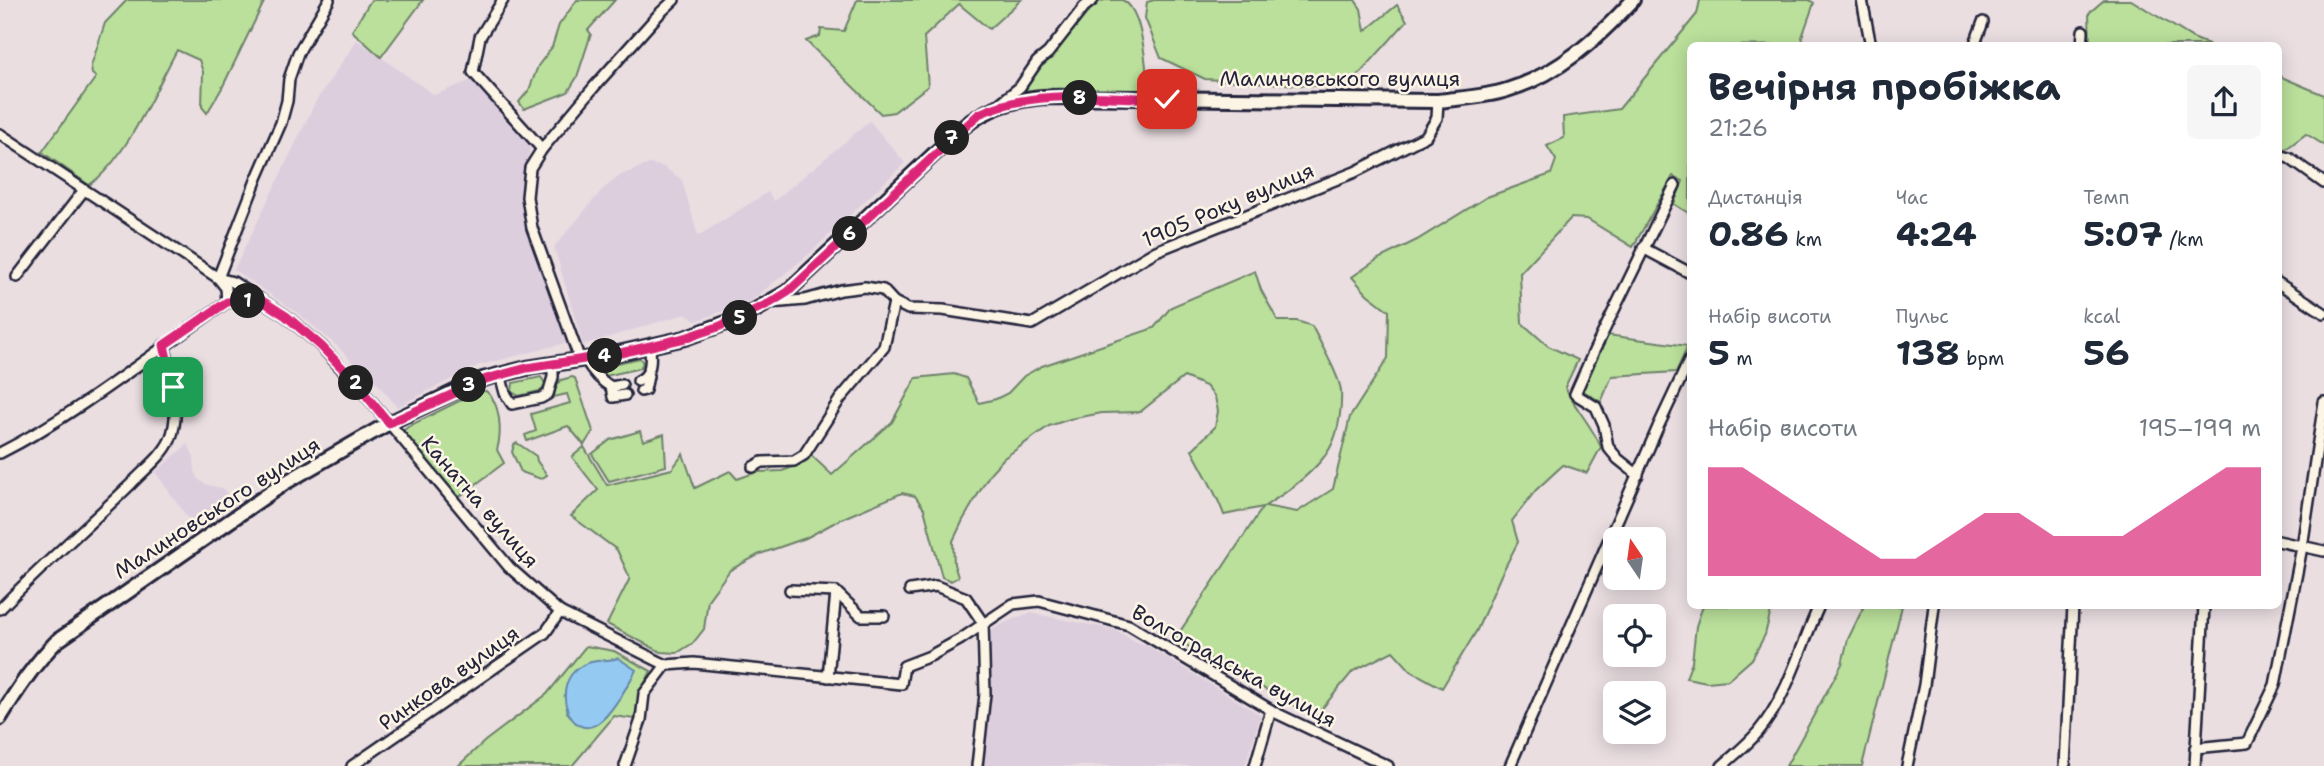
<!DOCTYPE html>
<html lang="uk">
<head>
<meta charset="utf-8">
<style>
  body { margin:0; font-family:"Shantell Sans",sans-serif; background:#f6f6f7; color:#1f2937; height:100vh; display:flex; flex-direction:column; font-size:26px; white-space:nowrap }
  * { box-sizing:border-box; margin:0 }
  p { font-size:23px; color:#747a83 }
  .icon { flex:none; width:38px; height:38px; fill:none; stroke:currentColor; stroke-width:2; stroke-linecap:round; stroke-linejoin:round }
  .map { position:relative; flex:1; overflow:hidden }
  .drawer { position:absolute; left:1687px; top:42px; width:595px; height:567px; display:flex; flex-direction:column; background:#fff; border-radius:10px; box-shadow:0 4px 18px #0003 }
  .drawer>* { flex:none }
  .needle { width:46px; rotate:347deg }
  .buttons { position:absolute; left:1603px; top:527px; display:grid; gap:14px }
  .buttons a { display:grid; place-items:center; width:63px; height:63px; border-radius:10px; background:#fff; box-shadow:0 4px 18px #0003; font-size:35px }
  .pin { position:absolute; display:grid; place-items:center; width:60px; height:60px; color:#fff; margin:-30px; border-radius:14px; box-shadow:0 4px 10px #0006 }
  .km { position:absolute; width:35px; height:35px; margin:-18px; border-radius:50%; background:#222; color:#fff; font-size:19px; line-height:35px; text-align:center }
  .round { display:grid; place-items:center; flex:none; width:74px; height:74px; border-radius:10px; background:#f6f6f7 }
  .summary { display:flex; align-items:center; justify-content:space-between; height:119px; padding:0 21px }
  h1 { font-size:38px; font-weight:700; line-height:52px }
  .figures { display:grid; grid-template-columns:repeat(3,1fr); gap:10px; height:119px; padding:7px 21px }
  .figures div { display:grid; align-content:center }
  .figures b { font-size:35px; font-weight:700 }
  .figures small { font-size:19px; font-weight:400 }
  .figures p { font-size:19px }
  .chart { height:196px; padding:14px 21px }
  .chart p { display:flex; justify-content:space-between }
  .chart svg { width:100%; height:126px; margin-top:7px; fill:#db2777; opacity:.7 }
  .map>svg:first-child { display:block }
</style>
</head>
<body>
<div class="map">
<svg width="2324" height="766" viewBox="0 0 2324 766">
  <rect width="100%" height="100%" fill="#eadee1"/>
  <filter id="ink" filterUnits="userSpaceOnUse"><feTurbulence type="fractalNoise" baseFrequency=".0143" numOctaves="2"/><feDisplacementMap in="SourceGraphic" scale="14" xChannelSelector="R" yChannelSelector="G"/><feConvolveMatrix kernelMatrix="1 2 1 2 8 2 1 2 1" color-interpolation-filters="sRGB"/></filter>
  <g filter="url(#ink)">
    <g fill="#ddcede">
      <path d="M 357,40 L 434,95 L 474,79 L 531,146 L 524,172 L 523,212 L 539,261 L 547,273 L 566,343 L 477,366 L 397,407 L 372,377 L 367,377 L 338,347 L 299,314 L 234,270 L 316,101 Z"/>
      <path d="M 870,121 L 905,163 L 808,255 L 751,301 L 696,321 L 685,314 L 583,345 L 554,247 L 603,189 L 621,175 L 649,164 L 664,167 L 682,180 L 698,236 L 768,192 L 774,201 Z"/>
      <path d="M 188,444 L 194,457 L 195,471 L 198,479 L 205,484 L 224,489 L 229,498 L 193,525 L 155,472 Z"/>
      <path d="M 1031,613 L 1116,630 L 1135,642 L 1146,645 L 1261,715 L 1245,766 L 984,766 L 990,691 L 989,631 L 1015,618 Z"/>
    </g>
    <g fill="#bae09b" stroke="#6e816b" stroke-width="2" fill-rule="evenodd">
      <path d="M 127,0 L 265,0 L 222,88 L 207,113 L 202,107 L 203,72 L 199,60 L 177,50 C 155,90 126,160 89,185 L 42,152 L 96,77 L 92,74 L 91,66 L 105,23 Z"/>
      <path d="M 371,0 L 423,0 L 381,57 L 352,31 Z"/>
      <path d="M 577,0 L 615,0 L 588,30 L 591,34 L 577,77 L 568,92 L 524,109 L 519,102 L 529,90 L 538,66 L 552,47 L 559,25 Z"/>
      <path d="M 857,0 L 1021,0 L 989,29 L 959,4 L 924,37 L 928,86 L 894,112 L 881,114 L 806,41 L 820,36 L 821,29 L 844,31 Z"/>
      <path d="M 1105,0 C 1110,0 1117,0 1122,0 C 1143,8 1147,71 1147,90 C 1104,95 1062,83 1019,92 L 1088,4 Z"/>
      <path d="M 1154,0 L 1355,0 L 1361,9 L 1365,31 L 1397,5 L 1407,21 L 1347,88 L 1205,79 L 1161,58 L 1145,18 L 1147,2 Z"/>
      <path d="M 1700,0 L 1809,0 L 1814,3 L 1802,37 L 1804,45 L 1690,46 L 1690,214 L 1674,204 L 1683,181 L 1673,176 L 1633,247 L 1587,219 L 1571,218 L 1520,273 L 1522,323 L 1548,346 L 1578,360 L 1565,387 C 1575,409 1591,424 1601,447 L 1587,473 L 1563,465 L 1536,490 L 1512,521 L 1518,542 L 1501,575 L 1477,630 L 1442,688 L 1411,671 L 1393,651 L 1353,671 L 1315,717 L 1175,639 L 1263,507 L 1224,515 C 1216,492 1203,472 1192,450 L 1215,427 L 1218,411 L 1215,397 L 1206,386 L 1184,377 L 1140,412 L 1102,413 L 1070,419 L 1049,426 L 1004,458 L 991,472 L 963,520 L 953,541 L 954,564 L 958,577 L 951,581 L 942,577 L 924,509 L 915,496 L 902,493 L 841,519 L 806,538 L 760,554 L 730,570 L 708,600 L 704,629 L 693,643 L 677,653 L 661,652 L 607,624 L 630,578 L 617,550 L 571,516 L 598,490 L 572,457 L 584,447 L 607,485 L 672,469 L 683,454 L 695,488 L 730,471 L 737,479 L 757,472 L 782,471 L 796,466 L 811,455 L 832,475 L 892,422 L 916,378 L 954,374 L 966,378 L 979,403 L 996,399 L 1008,393 L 1024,376 L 1042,366 L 1154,328 L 1171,307 L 1255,271 L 1261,290 L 1278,321 L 1297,321 L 1312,326 C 1319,341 1340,376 1341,391 C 1342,406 1339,430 1332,444 C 1321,468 1286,493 1265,506 L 1297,512 L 1333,489 L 1350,417 L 1388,358 L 1389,311 L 1367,294 L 1352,277 L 1378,259 L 1417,240 L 1487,197 L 1551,174 L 1556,160 L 1547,146 L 1564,138 L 1563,117 L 1619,109 L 1697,14 Z"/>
      <path d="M 2104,0 L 2131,0 L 2193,38 L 2210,45 L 2090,45 L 2089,13 Z"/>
      <path d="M 2279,76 L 2324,95 L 2324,145 L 2306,134 L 2286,149 L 2279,148 Z"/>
      <path d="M 1607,335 L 1688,346 L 1676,372 L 1612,376 L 1601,402 L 1582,390 Z"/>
      <path d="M 640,358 L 643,363 L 640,368 L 606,376 L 603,374 L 603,366 Z"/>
      <path d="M 541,377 L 546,385 L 543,390 L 519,396 L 512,392 L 513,383 Z"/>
      <path d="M 572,377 L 575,378 L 593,431 L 584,445 L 568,426 L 527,441 L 525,435 L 536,431 L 531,414 L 570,403 L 567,394 L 554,397 L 555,387 L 561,380 Z"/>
      <path d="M 486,391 C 501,403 502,433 497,450 L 504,463 L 455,500 L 402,437 L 403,431 L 409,426 L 477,392 Z"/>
      <path d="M 640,431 L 643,441 L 664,434 L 666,466 L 609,481 L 592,454 L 610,440 Z"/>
      <path d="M 517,443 L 536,456 L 537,461 L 547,475 L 541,479 L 521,472 L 512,452 L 514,445 Z"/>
      <path d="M 1703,606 L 1772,606 L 1765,635 L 1752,659 L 1728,680 L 1707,682 L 1686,678 L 1692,662 L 1696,626 Z"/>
      <path d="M 1864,606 L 1902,606 L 1862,766 L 1786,766 L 1842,664 L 1848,639 Z"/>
      <path d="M 586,646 L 614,651 L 651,671 L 642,689 L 634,719 L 614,716 L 572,766 L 458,766 L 485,741 L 547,694 ZM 618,658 L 630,682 L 605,717 L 573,719 L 567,712 L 608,661 Z"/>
    </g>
    <path fill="#94c9f2" stroke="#6686a9" stroke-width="2" d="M 618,658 L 636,670 C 629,684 611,715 597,724 C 570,741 549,685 581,666 C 591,659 606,662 618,658 Z"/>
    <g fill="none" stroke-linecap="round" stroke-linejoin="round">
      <g stroke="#22223b" stroke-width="14">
        <g id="street">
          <path d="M 503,0 L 480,37 L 473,72 L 542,149"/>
          <path d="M 1862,0 L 1871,46"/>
          <path d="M 1974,46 L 1983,22"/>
          <path d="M 2082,46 L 2083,31"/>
          <path d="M 999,104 L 1020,87 L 1037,62 L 1048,53 L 1084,7 L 1093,0"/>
          <path d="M 0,134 L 218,278 L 233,282 L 286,316 L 321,346 L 365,394 L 509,567 L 560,612 L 666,665 L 694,663 L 901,684 L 904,666 L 930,656 L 961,639 L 1013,604 L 1039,601 L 1129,625 L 1276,713 L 1388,766"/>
          <path d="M 2278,155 L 2289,158 L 2324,183"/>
          <path d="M 1643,248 L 1690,273"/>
          <path d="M 17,277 L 84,190"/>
          <path d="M 2278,283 L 2324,313"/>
          <path d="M 227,302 L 260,300"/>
          <path d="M 770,303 L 805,300 L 841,290 L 865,287 L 883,290 L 894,302 L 908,309 L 943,310 L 1032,324 L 1156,251 L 1355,172 L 1426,136 L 1437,118 L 1438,101"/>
          <path d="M 585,359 C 592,371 599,380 611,387 L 622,385"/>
          <path d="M 580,360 L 532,228 L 527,197 L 530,168 L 542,149 L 594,87 L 659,14 L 674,0"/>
          <path d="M 500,374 L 505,393 L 512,404 L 541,398 L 548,394 L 553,377 L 553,364"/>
          <path d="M 638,381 C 652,375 651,360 650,347"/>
          <path d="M 611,387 L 613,397 L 625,395"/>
          <path d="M 641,391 L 645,390 L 648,376"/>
          <path d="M 0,453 C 81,412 152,353 227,302 L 226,288 L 218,278 L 257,178 L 281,123 L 287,101 L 289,79 L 298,53 L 329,0"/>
          <path d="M 753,467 L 762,462 L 794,461 L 804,455 L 840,399 L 884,347 L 894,302"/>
          <path d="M 1638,475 L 1618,459 L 1608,447 L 1604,425 L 1596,407 L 1575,394 L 1594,351 L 1675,185"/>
          <path d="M 2278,541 L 2324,551"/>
          <path d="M 790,590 L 836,592 L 861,616 L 884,616"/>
          <path d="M 910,590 L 936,586 L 966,598 L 983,623"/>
          <path d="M 0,609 C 42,565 88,526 131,484 C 144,470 162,457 170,440 C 182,411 171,374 164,345"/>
          <path d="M 828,677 L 836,592"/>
          <path d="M 2195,748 L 2247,743 L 2275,685 L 2302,547 L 2324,402"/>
          <path d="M 352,766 L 545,633 L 560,612"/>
          <path d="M 625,766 L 641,720 L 644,694 L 666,665"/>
          <path d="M 977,766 L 985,694 L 983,623"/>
          <path d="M 1255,766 L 1271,710"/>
          <path d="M 1510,766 L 1658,427 L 1690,359"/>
          <path d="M 1722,766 C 1734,755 1747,745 1758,732 C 1788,696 1800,648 1819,606"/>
          <path d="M 1907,766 L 1924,685 L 1934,606"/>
          <path d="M 2065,766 L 2073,606"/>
          <path d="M 2195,766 L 2204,606"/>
        </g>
      </g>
      <g stroke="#22223b" stroke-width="18">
        <path id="secondary" d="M 0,718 C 17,690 34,664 57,641 L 283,484 L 389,423 L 456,391 L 483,379 L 527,368 L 605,356 L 685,338 L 745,316 L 787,292 L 962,128 C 988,107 1012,100 1044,97 L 1438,101 C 1461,98 1485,97 1507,90 C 1558,75 1598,38 1633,0"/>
      </g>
      <use href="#street" stroke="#fcf5e5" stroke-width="9"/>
      <use href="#secondary" stroke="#fcf5e5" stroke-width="12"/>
    </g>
  </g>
  <g fill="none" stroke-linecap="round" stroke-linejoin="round" filter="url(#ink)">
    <g stroke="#fff" stroke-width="14">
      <path id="route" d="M 173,387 L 164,345 L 227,302 L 261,300 L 286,316 L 321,346 L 350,376 L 389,423 L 486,379 L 527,368 L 616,354 L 685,338 L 718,327 L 770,303 L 788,292 L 979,114 C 1035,88 1106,98 1167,99"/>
    </g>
    <use href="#route" stroke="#db2777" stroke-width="9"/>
  </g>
  <g text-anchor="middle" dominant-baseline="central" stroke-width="5" stroke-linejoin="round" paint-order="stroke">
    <g font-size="21" fill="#22223b" stroke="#fcf5e5">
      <text x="1340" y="79">Малиновського вулиця</text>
      <text transform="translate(1228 205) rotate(-23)">1905 Року вулиця</text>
      <text transform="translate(480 502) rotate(49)">Канатна вулиця</text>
      <text transform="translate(217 508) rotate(-33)">Малиновського вулиця</text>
      <text transform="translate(1234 666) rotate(29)">Волгоградська вулиця</text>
      <text transform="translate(449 678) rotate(-35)">Ринкова вулиця</text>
    </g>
  </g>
</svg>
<div class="buttons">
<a><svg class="needle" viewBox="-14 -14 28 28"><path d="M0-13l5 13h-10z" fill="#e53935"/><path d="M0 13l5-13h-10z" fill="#747a83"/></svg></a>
<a><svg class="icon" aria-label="locate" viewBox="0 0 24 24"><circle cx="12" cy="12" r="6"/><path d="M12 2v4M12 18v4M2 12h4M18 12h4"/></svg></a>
<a><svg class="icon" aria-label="layers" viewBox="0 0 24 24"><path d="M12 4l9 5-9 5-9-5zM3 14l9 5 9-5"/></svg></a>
</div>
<div class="pin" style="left:173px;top:387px;background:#1e9e55"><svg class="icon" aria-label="arrive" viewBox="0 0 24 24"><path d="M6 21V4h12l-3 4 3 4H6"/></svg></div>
<div class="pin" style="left:1167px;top:99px;background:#d93025"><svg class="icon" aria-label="check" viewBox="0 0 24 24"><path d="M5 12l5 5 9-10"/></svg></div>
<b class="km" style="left:248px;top:301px">1</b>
<b class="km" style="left:356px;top:383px">2</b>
<b class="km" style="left:469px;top:385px">3</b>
<b class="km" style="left:605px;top:356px">4</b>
<b class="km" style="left:740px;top:318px">5</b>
<b class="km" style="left:850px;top:234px">6</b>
<b class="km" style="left:952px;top:138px">7</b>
<b class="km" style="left:1080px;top:98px">8</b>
<section class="drawer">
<div class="summary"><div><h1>Вечірня пробіжка</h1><p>21:26</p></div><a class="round"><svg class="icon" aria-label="share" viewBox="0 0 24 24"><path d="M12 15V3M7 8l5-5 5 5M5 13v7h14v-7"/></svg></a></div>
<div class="figures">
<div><p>Дистанція</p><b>0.86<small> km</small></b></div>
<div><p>Час</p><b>4:24</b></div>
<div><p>Темп</p><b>5:07<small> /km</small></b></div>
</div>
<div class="figures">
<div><p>Набір висоти</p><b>5<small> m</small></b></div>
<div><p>Пульс</p><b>138<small> bpm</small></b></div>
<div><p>kcal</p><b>56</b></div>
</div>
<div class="chart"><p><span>Набір висоти</span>195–199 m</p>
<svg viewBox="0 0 160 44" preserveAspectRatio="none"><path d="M0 44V6L10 6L20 14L30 22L40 30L50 38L60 38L70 30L80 22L90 22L100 30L110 30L120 30L130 22L140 14L150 6L160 6V44z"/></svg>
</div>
</section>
</div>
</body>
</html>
